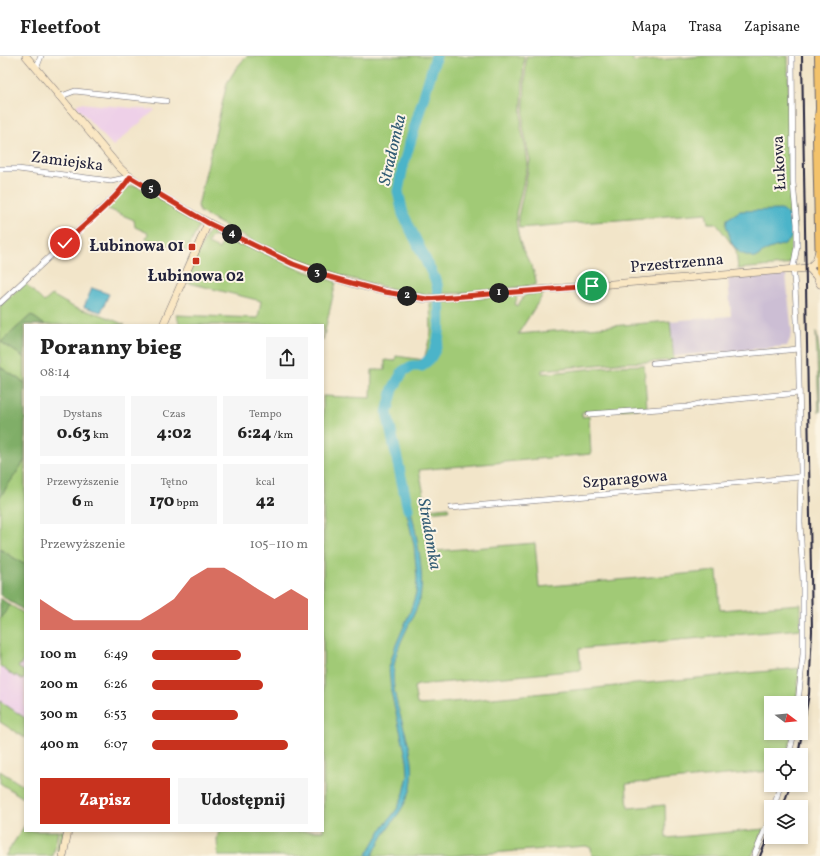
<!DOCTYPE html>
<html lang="pl">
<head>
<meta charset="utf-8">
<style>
  body { margin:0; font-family:Vollkorn,serif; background:#f6f6f6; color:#222; height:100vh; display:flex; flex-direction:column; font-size:15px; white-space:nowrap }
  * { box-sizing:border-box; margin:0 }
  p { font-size:13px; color:#767676 }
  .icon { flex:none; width:22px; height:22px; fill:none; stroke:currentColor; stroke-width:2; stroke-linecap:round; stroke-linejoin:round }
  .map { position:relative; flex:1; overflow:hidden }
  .sheet { position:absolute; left:24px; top:268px; width:300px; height:508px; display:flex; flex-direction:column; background:#fff; border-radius:0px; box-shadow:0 2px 6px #0003 }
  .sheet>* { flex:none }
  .needle { width:26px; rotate:106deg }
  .controls { position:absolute; left:764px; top:640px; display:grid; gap:8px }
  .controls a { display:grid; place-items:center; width:44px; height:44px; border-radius:0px; background:#fff; box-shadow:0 2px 6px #0003; font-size:20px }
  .pin { position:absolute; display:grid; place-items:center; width:34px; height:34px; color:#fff; margin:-17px; border:2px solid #fff; border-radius:50%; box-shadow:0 1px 4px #0007 }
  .km { position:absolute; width:20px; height:20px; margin:-10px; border-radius:50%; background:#222; color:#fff; font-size:11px; line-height:20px; text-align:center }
  .round { display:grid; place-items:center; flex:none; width:42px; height:42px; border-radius:0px; background:#f6f6f6 }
  .headline { display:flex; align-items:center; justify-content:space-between; height:68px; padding:0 16px }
  h1 { font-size:22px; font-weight:800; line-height:30px }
  .stats { display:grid; grid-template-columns:repeat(3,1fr); gap:6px; height:68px; padding:4px 16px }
  .stats div { display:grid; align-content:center; border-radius:0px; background:#f6f6f6; text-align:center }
  .stats b { font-size:17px; font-weight:800 }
  .stats small { font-size:11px; font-weight:400 }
  .stats p { font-size:11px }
  .chart { height:112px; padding:8px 16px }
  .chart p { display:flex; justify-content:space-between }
  .chart svg { width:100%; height:72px; margin-top:4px; fill:#c8321e; opacity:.7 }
  .cta { display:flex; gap:8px; margin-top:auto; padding:8px 16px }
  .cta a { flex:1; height:46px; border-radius:0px; background:#c8321e; color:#fff; font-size:16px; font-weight:800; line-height:46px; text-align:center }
  .cta a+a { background:#f6f6f6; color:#222 }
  ul { padding:0 16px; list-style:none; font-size:13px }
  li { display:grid; grid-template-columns:64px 48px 1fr; align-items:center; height:30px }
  li i { height:10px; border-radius:5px; background:#c8321e }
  header { display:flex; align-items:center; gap:24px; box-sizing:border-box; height:56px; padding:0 20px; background:#fff; border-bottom:1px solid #e0e0e0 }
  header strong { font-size:19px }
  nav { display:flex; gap:22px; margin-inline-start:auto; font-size:14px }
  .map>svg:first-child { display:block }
</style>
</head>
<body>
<header>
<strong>Fleetfoot</strong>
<nav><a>Mapa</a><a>Trasa</a><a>Zapisane</a></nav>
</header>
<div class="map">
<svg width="820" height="800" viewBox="0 0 820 800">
  <rect width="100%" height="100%" fill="#fcf5e5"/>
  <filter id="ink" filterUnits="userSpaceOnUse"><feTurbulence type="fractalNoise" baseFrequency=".025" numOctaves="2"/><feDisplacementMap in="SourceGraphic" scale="8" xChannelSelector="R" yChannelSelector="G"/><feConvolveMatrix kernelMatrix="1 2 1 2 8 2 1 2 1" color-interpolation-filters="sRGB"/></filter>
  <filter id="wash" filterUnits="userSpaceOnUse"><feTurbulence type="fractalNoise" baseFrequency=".012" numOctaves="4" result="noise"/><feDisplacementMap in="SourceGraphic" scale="16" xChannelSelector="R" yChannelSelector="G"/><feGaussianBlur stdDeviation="0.9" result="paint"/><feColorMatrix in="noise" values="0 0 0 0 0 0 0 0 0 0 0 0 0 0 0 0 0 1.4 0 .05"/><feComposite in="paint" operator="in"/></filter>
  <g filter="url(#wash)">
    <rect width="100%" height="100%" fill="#f2e5c9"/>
    <g fill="#eed0e8">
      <path d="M 79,47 L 155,54 L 113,90 L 76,50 Z"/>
      <path d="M 25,561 L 25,682 L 0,666 L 0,577 Z"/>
    </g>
    <path fill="#ccbed4" d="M 786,219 L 792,278 L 787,290 L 674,300 L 670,265 L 731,260 L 728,223 Z"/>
    <g fill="#a1ca76" stroke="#627658">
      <path d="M 247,0 L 524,0 L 521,72 L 526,93 L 528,108 L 516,157 C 516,170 518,182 523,194 C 528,205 537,217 536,229 L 464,237 L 420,238 L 405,236 L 333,218 L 314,212 L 283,199 L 247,182 L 200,156 L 198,150 L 227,27 L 237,11 Z"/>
      <path d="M 526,0 L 633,0 L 633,6 L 703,0 L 788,0 L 790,129 L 794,153 L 796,183 L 792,206 L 784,209 L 738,213 L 736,194 L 716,167 L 708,167 L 706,157 L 519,172 L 518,161 L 530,105 L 523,71 Z"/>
      <path d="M 130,130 L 137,130 L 198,164 L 199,170 L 187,195 L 146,183 L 148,177 L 135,171 L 134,164 L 106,152 Z"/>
      <path d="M 212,173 L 221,175 L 221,178 L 210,182 L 208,188 L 219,193 L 225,181 L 228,179 L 291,210 L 336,226 L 323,284 L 323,269 L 180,269 L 176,259 L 258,262 L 261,245 L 185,226 L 208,176 Z"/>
      <path d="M 25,227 L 44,246 L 52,239 L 75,252 L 102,259 L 125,269 L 45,269 L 31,259 L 1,286 L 25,302 L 25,327 L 0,311 L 0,250 Z"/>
      <path d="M 544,237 L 518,278 L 670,265 L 674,304 L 649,306 L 616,307 L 542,314 L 542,317 L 549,317 L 617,310 L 644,309 L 647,352 L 582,356 L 582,361 L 589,360 L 591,398 L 419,414 L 427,453 L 448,451 L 449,454 L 428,456 L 436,495 L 535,487 L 539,531 L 717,515 L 720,554 L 801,548 L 801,573 L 579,593 L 581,614 L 418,629 L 414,631 L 417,648 L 421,649 L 800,612 L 796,647 L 771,647 L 771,677 L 792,677 L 787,699 L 771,699 L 771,715 L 626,728 L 628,752 L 665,749 L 666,782 L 764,773 L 752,800 L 592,800 L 591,792 L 586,790 L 450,800 L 218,800 L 217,783 L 219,775 L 323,775 L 323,340 L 371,342 L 372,314 L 385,314 L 385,304 L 395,305 L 396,300 L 424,304 L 431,276 L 430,247 L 514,239 L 517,242 L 515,249 L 517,250 L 525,239 Z"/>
      <path d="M 816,275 L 819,293 L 820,356 L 819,356 Z"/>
      <path d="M 25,404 L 25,509 L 0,493 L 0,441 Z"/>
      <path d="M 10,549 L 25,558 L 25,603 L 18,611 L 25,616 L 25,621 L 23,624 L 16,619 L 15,621 L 0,610 L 0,563 Z"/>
      <path d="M 0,645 L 25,662 L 25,682 L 0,666 Z"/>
      <path d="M 0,715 L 25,731 L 25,743 L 0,727 Z"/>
      <path d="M 25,769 L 25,775 L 58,775 L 53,800 L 5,800 Z"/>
      <path d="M 60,775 L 64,775 L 60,795 L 57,794 Z"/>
    </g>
    <g fill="#80ae67" stroke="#516851">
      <path d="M 31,259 L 45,269 L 25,269 L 25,302 L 1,286 Z"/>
      <path d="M 0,311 L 25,327 L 25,404 L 0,441 L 0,346 L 2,343 L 0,342 Z"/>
      <path d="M 0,493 L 25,509 L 25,555 L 0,539 Z"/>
      <path d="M 0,542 L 10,549 L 0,563 Z"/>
    </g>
    <g fill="#4bb4c9" stroke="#366b82">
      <path d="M 781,154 C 788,157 790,160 791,168 C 796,192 780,187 765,195 C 762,197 759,200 755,202 L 740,197 L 732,188 L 726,169 L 727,163 L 740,155 Z"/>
      <path d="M 92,232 L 109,238 L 101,256 L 84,251 Z"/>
      <path d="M 407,439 C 414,466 427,519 419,546 C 411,568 397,587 394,610 C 388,653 422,693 410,735 C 405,750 396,761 387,774 C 381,782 377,791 372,800 L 366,800 L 381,774 L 397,753 L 404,737 L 408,720 L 407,704 L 391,636 L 389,612 L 395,591 L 410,556 L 416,537 L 417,522 L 414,489 L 403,440 Z"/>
    </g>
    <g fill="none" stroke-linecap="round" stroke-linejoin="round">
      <g stroke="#4bb4c9" stroke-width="11">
        <path d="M 436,0 L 403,110 L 398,135 L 403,158 L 431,215 L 437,228 L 438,237"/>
        <path d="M 408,453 L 387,357 L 393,333 L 403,315 L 412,310 L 422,310 C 425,307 429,304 431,301 C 442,286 440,260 439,242"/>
      </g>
    </g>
  </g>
  <g filter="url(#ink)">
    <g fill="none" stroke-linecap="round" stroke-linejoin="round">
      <g stroke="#6b666d" stroke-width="6">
        <g id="street">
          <path d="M 792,0 L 793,127 L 797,168 L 797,190 L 793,212 L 795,232 L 798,281 L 801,415 L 800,466 L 803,525 L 803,598 L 798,647"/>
          <path d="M 36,13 L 41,0"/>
          <path d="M 59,41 L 75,35 L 166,45"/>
          <path d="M 0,113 L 18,113 L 111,125 L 130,121"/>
          <path d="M 0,247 L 114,141 L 124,130 L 130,121"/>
          <path d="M 653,307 L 798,293"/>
          <path d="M 589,358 L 687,351 L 707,346 L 799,337"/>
          <path d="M 451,452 L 801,421"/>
          <path d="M 789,699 L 794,677"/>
          <path d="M 774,751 L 780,729"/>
          <path d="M 754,800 L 771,760"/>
        </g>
      </g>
      <g stroke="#6b666d" stroke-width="8">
        <g id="secondary">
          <path d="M 26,0 L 119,111 C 136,128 159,138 180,151 C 257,195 338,231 427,243 L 809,212 L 816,205 L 819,195"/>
          <path d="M 809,212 L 816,220 L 820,228"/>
          <path d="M 163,269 L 208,167"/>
          <path d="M 63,800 L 68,775"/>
        </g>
      </g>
      <g stroke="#6b666d" stroke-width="10">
        <path id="primary" d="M 819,0 L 820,53 L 817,82 L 820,215"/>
      </g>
      <use href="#street" stroke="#fff" stroke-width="5"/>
      <use href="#secondary" stroke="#fae7c3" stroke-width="7"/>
      <use href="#primary" stroke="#f3c26a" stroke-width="8"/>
      <g stroke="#22223b" stroke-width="2">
        <path d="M 798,699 L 809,638 L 812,575 L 802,0"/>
        <path d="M 783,751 L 790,729"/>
        <path d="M 760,800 L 771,774"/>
      </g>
    </g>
  </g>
  <g fill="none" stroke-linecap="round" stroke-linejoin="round" filter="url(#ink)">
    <g stroke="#fff" stroke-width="8">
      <path id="route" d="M 65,187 C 85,168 116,144 130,121 L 208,167 L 293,208 L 326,220 L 385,236 L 427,243 L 592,230"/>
    </g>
    <use href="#route" stroke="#c8321e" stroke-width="5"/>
  </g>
  <g fill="#c8321e" stroke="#fcf5e5" stroke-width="1.5">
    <rect x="188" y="187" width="8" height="8" rx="2"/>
    <rect x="192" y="201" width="8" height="8" rx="2"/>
  </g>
  <g text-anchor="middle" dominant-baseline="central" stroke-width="4" stroke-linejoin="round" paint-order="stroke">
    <g font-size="16" fill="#22223b" stroke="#fcf5e5">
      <text transform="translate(67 106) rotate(7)">Zamiejska</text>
      <text transform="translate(780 107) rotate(-93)">Łukowa</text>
      <text transform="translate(677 208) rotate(-5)">Przestrzenna</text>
      <text transform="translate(625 424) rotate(-5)">Szparagowa</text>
    </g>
    <g font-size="16" font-weight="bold" fill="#22223b" stroke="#fcf5e5" text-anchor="end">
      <text x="184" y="191">Łubinowa 01</text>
      <text x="196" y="221" text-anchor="middle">Łubinowa 02</text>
    </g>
    <g font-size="17" font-style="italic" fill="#325c74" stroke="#fcf5e5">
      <text transform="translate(393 94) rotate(-77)">Stradomka</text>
      <text transform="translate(429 478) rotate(80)">Stradomka</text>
    </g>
  </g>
</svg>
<div class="controls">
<a><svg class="needle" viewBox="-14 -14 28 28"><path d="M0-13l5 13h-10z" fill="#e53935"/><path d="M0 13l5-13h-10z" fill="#767676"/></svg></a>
<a><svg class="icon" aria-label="locate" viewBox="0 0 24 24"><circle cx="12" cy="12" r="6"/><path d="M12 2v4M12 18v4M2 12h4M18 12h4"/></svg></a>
<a><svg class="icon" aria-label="layers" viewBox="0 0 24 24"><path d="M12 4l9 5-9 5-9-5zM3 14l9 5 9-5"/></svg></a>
</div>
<div class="pin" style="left:592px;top:230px;background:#1e9e55"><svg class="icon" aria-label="arrive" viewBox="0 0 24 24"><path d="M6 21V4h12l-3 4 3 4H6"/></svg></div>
<div class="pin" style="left:65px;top:187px;background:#d93025"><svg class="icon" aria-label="check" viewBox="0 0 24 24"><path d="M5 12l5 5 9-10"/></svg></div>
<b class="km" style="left:499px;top:237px">1</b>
<b class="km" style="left:407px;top:240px">2</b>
<b class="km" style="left:317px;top:217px">3</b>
<b class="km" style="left:232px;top:178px">4</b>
<b class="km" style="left:151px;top:133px">5</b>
<section class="sheet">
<div class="headline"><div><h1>Poranny bieg</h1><p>08:14</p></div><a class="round"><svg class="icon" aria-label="share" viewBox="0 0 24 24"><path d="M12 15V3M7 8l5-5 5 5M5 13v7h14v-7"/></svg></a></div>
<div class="stats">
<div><p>Dystans</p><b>0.63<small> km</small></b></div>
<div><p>Czas</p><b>4:02</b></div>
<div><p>Tempo</p><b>6:24<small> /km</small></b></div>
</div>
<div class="stats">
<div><p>Przewyższenie</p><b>6<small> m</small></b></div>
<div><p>Tętno</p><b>170<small> bpm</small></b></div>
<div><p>kcal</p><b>42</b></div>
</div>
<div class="chart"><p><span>Przewyższenie</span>105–110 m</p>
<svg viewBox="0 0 160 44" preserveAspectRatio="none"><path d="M0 44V25L10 32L20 38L30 38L40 38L50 38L60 38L70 32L80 25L90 12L100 6L110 6L120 12L130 19L140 25L150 19L160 25V44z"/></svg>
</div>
<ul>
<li><b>100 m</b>6:49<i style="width:57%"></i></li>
<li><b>200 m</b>6:26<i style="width:71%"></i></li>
<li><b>300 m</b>6:53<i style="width:55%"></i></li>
<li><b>400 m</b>6:07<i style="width:87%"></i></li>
</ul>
<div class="cta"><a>Zapisz</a><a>Udostępnij</a></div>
</section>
</div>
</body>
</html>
